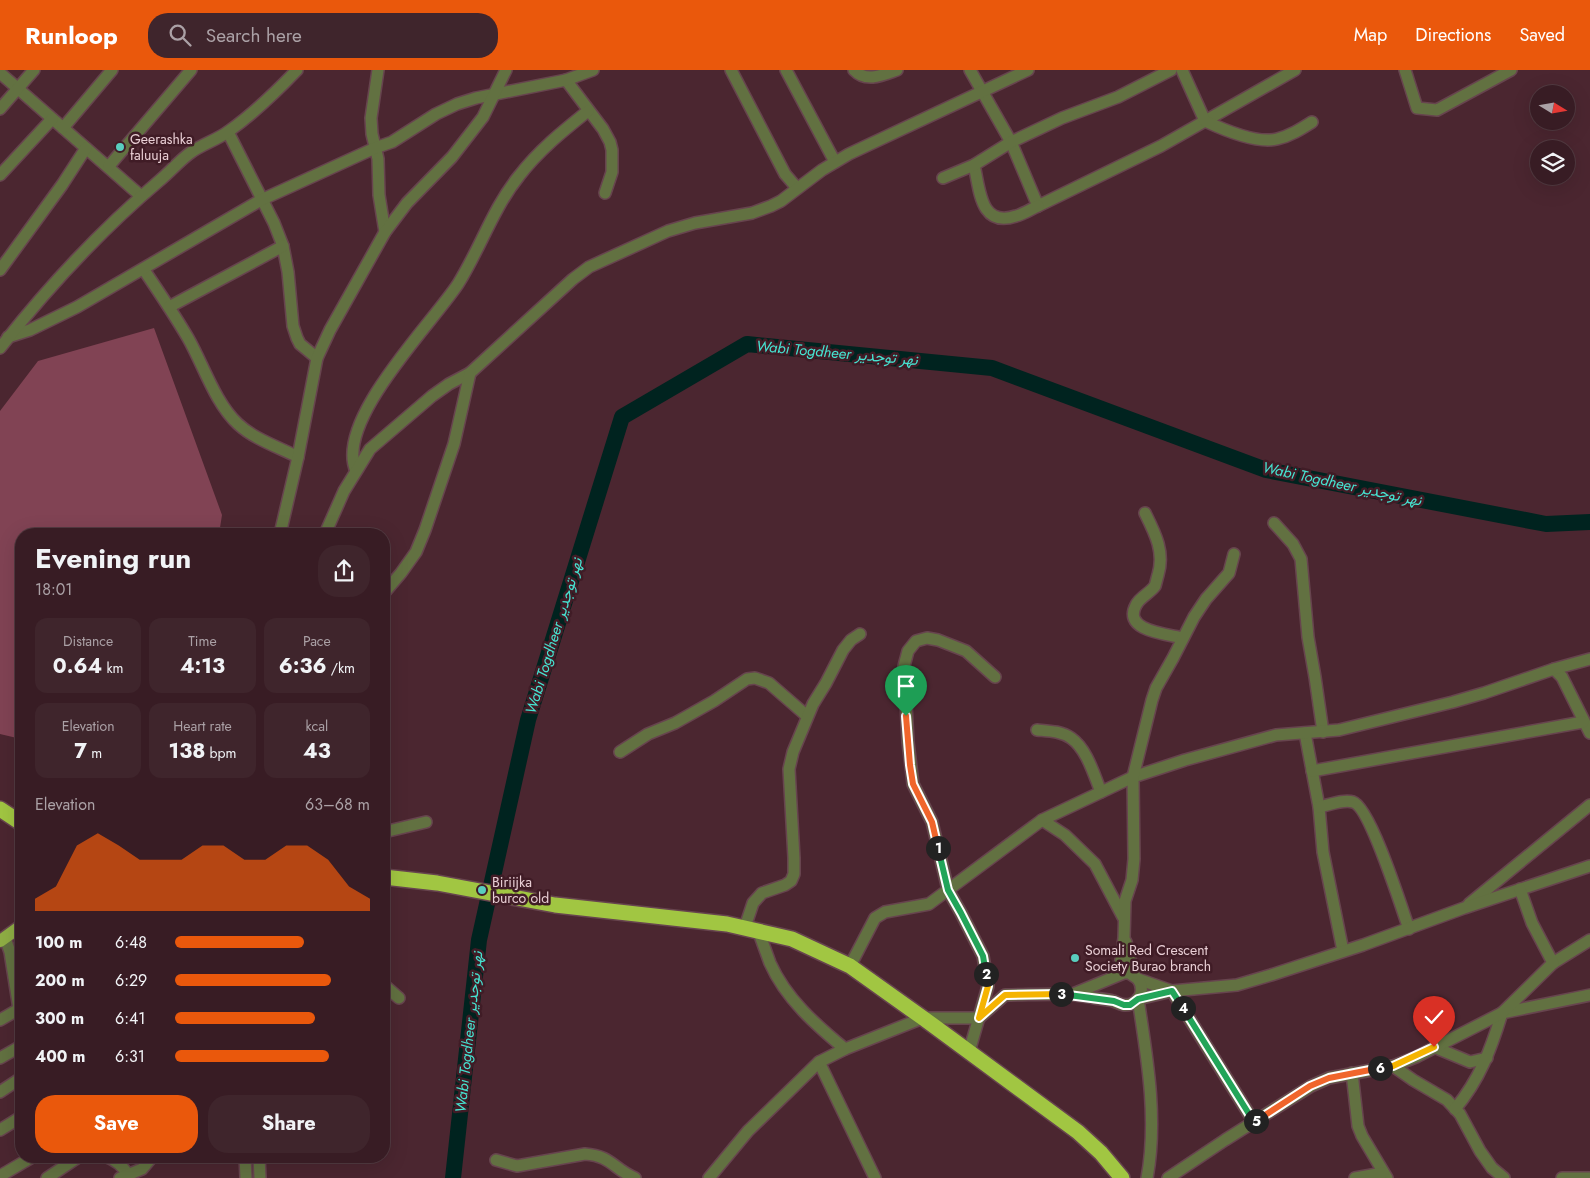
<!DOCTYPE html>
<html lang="en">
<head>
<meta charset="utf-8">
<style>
  body { margin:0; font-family:Jost,Vazirmatn,sans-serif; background:#3f252c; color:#f1f3f6; height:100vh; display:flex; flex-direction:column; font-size:19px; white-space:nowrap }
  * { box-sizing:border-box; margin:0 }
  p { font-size:16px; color:#aba1a6 }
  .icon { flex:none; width:28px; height:28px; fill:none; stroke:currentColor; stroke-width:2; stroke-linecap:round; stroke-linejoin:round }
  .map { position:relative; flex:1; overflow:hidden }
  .details { position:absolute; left:15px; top:458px; width:375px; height:635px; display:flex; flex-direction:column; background:#381c24; border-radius:20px; box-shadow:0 5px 20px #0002,0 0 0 1px #523a41 }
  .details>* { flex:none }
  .needle { width:32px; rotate:101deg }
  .tools { position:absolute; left:1530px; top:15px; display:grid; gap:10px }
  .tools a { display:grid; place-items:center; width:45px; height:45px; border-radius:50%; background:#381c24; box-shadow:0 5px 20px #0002,0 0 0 1px #523a41; font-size:25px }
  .pin { position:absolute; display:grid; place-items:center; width:42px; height:42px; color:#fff; margin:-51px -21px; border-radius:50% 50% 50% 0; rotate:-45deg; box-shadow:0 0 5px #0007 }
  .pin .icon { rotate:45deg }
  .km { position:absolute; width:25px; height:25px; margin:-12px; border-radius:50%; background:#222; color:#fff; font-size:14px; line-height:25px; text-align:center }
  .round { display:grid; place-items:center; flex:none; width:52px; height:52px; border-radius:20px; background:#3f252c }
  .headline { display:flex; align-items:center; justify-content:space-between; height:85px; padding:0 20px }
  h1 { font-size:28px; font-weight:700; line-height:38px }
  .figures { display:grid; grid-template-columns:repeat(3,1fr); gap:8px; height:85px; padding:5px 20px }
  .figures div { display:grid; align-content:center; border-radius:12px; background:#3f252c; text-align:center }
  .figures b { font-size:21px; font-weight:700 }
  .figures small { font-size:14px; font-weight:400 }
  .figures p { font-size:14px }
  .chart { height:140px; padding:10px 20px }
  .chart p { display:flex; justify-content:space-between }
  .chart svg { width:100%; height:90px; margin-top:5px; fill:#ea580c; opacity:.7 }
  .cta { display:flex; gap:10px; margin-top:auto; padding:10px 20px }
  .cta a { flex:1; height:58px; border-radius:20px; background:#ea580c; color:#fff; font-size:20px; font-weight:700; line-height:58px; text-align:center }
  .cta a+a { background:#3f252c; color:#f1f3f6 }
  ul { padding:0 20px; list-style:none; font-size:16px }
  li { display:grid; grid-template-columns:80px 60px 1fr; align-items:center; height:38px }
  li i { height:12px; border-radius:6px; background:#ea580c }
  header { display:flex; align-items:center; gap:30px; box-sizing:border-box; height:70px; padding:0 25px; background:#ea580c; color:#fff }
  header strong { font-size:24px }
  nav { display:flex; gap:28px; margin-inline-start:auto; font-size:18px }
  .search { width:350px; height:45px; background:#3f252c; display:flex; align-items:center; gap:12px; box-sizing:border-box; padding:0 18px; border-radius:20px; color:#aba1a6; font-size:19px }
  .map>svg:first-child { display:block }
</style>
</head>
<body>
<header>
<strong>Runloop</strong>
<div class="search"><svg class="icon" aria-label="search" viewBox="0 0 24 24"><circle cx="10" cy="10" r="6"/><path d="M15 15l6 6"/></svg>Search here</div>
<nav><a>Map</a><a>Directions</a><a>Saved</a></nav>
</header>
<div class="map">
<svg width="1590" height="1108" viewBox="0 0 1590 1108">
  <rect width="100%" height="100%" fill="#4b2630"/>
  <path fill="#814354" d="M 154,258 L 222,445 L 219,464 L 21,464 L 21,669 L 0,664 L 0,341 L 38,291 Z"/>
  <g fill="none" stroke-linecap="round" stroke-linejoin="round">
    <path stroke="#00231f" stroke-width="16" d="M 453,1108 L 479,870 L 528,650 L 622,347 L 747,274 L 992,298 L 1266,400 L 1546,454 L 1590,452"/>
    <g stroke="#67444e" stroke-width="14">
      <g id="minor">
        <path d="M 378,0 L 371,48 L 372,64 L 378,89 L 379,125 L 385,162"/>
        <path d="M 731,0 L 785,104 L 797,118"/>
        <path d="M 786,0 L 835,92"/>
        <path d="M 854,0 C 866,13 883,5 897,0"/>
        <path d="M 970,0 L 1011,72 L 1038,136 L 1161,76 L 1295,0"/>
        <path d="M 1182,0 L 1205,51 C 1222,59 1257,74 1277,69 C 1290,66 1301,59 1312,52"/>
        <path d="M 1405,0 L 1417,38 L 1437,40 L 1511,0"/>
        <path d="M 0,3 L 141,126"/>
        <path d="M 566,10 L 603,59 L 610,72 L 612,80 L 612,102 L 605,123"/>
        <path d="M 0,39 L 34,0"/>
        <path d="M 63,58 L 112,0"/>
        <path d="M 228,62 L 274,153 L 283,176 L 288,202 L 293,256 L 297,268 L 300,274 L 317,288"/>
        <path d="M 974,95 C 980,120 980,158 1016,146 C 1024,144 1031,139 1038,136"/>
        <path d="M 109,96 L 191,0"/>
        <path d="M 0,105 L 52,49"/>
        <path d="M 943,108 L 974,95 L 1011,72 L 1062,48 L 1118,27 L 1171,0"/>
        <path d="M 0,200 L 62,115 L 86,78"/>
        <path d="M 144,200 C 159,222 174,244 188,268 C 203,294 215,333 238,354 C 254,369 278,377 298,387"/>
        <path d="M 169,237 L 283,176"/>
        <path d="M 8,267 L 30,260 L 77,237 L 261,130 L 375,78 L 392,72 L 436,44 L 457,34 L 476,28 L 566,10 L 593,0"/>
        <path d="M 0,278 C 48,217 100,161 159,111 C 170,102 179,91 190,83 C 202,74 217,70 229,61 C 254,43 276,22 297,0"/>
        <path d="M 356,401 C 334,351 431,255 458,214 C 480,179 493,138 519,106 C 539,80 563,61 588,41"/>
        <path d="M 1145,443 C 1155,463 1165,482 1158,505 C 1157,508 1156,513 1155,516 C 1150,523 1140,527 1136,535 C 1122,561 1167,564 1183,568"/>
        <path d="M 1274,453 L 1293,474 L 1301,489 L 1308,567 L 1315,607 L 1323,662"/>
        <path d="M 280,464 L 298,387 L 317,288 L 330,260 L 385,162 L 407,133 L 452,87 L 483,47 L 506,0"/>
        <path d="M 325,464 L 344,421 L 370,379 L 432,326 L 449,314 L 470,303 L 573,209 L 589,197 L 668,161 L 695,153 L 752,143 L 771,136 L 781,131 L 822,100 L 849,84 L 1028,0"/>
        <path d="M 384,523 L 401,503 L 416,482 L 425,460 L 454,374 L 470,303"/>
        <path d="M 1554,599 L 1562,607 L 1590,663"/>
        <path d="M 1037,660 C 1048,661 1061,661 1071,668 C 1087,679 1094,705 1101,722"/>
        <path d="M 1305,663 L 1319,737 L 1323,782 L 1343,881"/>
        <path d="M 620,682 L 648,664 L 675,653 L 714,631 L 747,609 L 755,608 L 769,613 L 807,646"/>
        <path d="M 1312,701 L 1583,652"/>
        <path d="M 1319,737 C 1329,735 1344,729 1353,732 C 1370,737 1402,839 1409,859"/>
        <path d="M 1042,750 L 1065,765 L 1095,794 L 1123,847"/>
        <path d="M 384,762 L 426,752"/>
        <path d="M 1469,834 L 1590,735"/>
        <path d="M 745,857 L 753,833 L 762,823 L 785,815 L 791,811 L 794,804 L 794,788 L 789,699 L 793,682 L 813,634 L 826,613 L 843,580 L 851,570 L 860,564"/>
        <path d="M 758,860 C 762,871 766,882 770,893 C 786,929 816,955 845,979"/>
        <path d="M 5,868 L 10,882 L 19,939 L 21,945"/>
        <path d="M 1126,872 L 1134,905"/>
        <path d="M 1553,893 L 1590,870"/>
        <path d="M 850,896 L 875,848 L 885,842 L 929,834 L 1042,750 L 1133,707 L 1185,690 L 1276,665 L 1339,660 L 1453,632 L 1484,623 L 1554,599 L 1590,589"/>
        <path d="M 1119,904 L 1124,868 L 1125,831 L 1132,810 L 1134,789 L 1133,707 L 1152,630 L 1156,618 L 1173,588 L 1194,547 L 1206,529 L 1229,503 L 1234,484"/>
        <path d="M 384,915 L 399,928"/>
        <path d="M 1073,924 L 1124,903 L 1129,903 L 1138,909 L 1172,921 L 1254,1052"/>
        <path d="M 1138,929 L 1172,921 L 1237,915 L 1271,905 L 1363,875 L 1464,838 L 1590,796"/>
        <path d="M 1138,929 C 1147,987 1158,1049 1147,1108"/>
        <path d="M 0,950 L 19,939"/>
        <path d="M 1434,977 L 1470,992 L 1487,988"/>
        <path d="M 969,982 L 988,916 L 983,886 L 961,843 L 948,820 L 932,752 L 913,714 L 908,672 L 904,596 L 908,581 L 916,571 L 927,568 L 938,570 L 966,581 L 995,607"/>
        <path d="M 0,988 L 21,976"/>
        <path d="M 819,992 L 875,1108"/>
        <path d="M 1393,996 L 1413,1010 L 1447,1030 L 1460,1044 L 1480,1081 L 1492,1098 L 1504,1108"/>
        <path d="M 1352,1003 L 1358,1056 L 1362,1066 L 1387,1108"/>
        <path d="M 0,1022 L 21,1008"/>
        <path d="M 1455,1039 C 1480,1009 1491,979 1502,943 L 1590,925"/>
        <path d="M 0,1060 L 21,1047"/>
        <path d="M 104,1086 C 115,1089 125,1097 129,1108"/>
        <path d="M 245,1086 L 246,1108"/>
        <path d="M 259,1086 L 260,1108"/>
        <path d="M 496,1090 L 517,1096 L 585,1084 C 612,1086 613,1099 635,1108"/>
        <path d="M 0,1106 L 34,1086"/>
        <path d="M 47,1108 L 80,1086"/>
        <path d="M 120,1108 L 142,1099 L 153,1086"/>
        <path d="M 709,1108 L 748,1061 L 819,992 L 845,979 L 923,948 L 979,948 L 1005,925 C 1034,925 1061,922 1090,927 C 1097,929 1105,929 1113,931 C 1119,933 1123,937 1131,934 C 1142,930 1144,918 1138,909"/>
        <path d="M 1168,1108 L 1225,1070 L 1311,1016 L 1329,1008 L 1393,996 L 1416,987 L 1502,943 L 1553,893 L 1532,853 L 1520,819"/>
        <path d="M 1355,1108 L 1383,1103"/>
        <path d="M 1562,1108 L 1590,1108"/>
      </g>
    </g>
    <g stroke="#67444e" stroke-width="15">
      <path id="major" d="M 0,871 L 21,856"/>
    </g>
    <g stroke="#67444e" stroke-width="18">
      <g id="highway">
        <path d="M 0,739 L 21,753"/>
        <path d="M 384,807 L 437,813 L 555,835 L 727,854 L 792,869 L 850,896 L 923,948 L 1078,1062 L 1101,1083 L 1122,1108"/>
      </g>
    </g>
    <use href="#minor" stroke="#627141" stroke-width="11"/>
    <use href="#major" stroke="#8fae44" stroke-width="12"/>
    <use href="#highway" stroke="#a1c642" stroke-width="15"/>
  </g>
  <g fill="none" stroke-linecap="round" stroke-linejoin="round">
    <g stroke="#fff" stroke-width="10">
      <path id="split-1" d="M 906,646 L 910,695 L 913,714 L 932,752 L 938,778"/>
    </g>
    <g stroke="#fff" stroke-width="10">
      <path id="split-2" d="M 938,778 L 948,820 L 961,843 L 983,886 L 986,904"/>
    </g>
    <g stroke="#fff" stroke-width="10">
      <path id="split-3" d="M 986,904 L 988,916 L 979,948 L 1005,925 L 1061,924"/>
    </g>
    <g stroke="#fff" stroke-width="10">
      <path id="split-4" d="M 1061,924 L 1114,931 L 1124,935 L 1130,935 L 1138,929 L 1172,921 L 1183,938"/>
    </g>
    <g stroke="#fff" stroke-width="10">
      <path id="split-5" d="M 1183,938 L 1254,1052 L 1256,1051"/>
    </g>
    <g stroke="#fff" stroke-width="10">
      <path id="split-6" d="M 1256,1051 L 1310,1016 L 1329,1008 L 1380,998"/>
    </g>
    <g stroke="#fff" stroke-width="10">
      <path id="split-7" d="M 1380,998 L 1393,996 L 1434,977"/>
    </g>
    <use href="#split-1" stroke="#f0652b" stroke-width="6"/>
    <use href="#split-2" stroke="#22a559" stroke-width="6"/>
    <use href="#split-3" stroke="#f5b400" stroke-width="6"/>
    <use href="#split-4" stroke="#22a559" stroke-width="6"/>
    <use href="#split-5" stroke="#22a559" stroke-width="6"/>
    <use href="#split-6" stroke="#f0652b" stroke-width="6"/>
    <use href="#split-7" stroke="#f5b400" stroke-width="6"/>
  </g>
  <g fill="#59cebe" stroke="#401c26" stroke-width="2">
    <circle cx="120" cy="77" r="5"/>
    <circle cx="482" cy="820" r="5"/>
    <circle cx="1075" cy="888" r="5"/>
  </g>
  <g text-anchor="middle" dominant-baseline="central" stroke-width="5" stroke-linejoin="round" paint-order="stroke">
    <g font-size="14" fill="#e9cfd5" stroke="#401c26" text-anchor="start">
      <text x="130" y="69">Geerashka<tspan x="130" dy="16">faluuja</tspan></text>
      <text x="492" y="812">Biriijka<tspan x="492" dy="16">burco old</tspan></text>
      <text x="1085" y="880">Somali Red Crescent<tspan x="1085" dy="16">Society Burao branch</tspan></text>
    </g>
    <g font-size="15" font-style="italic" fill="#46e4d2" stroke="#401c26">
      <text transform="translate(837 283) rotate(5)">Wabi Togdheer نهر توجدير</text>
      <text transform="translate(1342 414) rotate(12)">Wabi Togdheer نهر توجدير</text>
      <text transform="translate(554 566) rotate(-73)">Wabi Togdheer نهر توجدير</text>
      <text transform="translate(469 962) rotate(-84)">Wabi Togdheer نهر توجدير</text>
    </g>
  </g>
</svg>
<div class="tools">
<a><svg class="needle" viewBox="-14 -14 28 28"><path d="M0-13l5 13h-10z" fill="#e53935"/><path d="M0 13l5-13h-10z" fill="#aba1a6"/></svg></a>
<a><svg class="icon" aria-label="layers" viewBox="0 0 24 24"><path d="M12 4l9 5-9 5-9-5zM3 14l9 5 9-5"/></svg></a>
</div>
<div class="pin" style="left:906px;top:646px;background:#1e9e55"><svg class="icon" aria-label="arrive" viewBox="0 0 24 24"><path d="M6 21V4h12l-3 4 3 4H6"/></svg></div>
<div class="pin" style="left:1434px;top:977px;background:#d93025"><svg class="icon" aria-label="check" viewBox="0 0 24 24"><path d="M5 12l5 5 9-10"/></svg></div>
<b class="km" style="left:938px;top:778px">1</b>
<b class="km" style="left:986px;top:904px">2</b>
<b class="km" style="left:1061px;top:924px">3</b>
<b class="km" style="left:1183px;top:938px">4</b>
<b class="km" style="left:1256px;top:1051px">5</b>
<b class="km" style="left:1380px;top:998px">6</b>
<section class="details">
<div class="headline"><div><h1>Evening run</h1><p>18:01</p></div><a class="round"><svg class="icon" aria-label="share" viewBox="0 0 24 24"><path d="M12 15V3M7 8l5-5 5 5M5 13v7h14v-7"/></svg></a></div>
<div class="figures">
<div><p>Distance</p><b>0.64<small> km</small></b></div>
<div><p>Time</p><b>4:13</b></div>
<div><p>Pace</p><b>6:36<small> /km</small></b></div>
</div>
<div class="figures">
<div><p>Elevation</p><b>7<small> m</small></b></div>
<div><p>Heart rate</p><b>138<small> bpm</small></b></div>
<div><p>kcal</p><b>43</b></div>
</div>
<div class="chart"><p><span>Elevation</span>63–68 m</p>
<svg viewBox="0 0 160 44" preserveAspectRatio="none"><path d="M0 44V38L10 32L20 12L30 6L40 12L50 19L60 19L70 19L80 12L90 12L100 19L110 19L120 12L130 12L140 19L150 32L160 38V44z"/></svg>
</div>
<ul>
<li><b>100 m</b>6:48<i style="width:66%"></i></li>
<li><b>200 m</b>6:29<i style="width:80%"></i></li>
<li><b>300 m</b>6:41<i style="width:72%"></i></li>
<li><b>400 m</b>6:31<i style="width:79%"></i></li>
</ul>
<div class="cta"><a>Save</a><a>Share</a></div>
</section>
</div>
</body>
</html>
